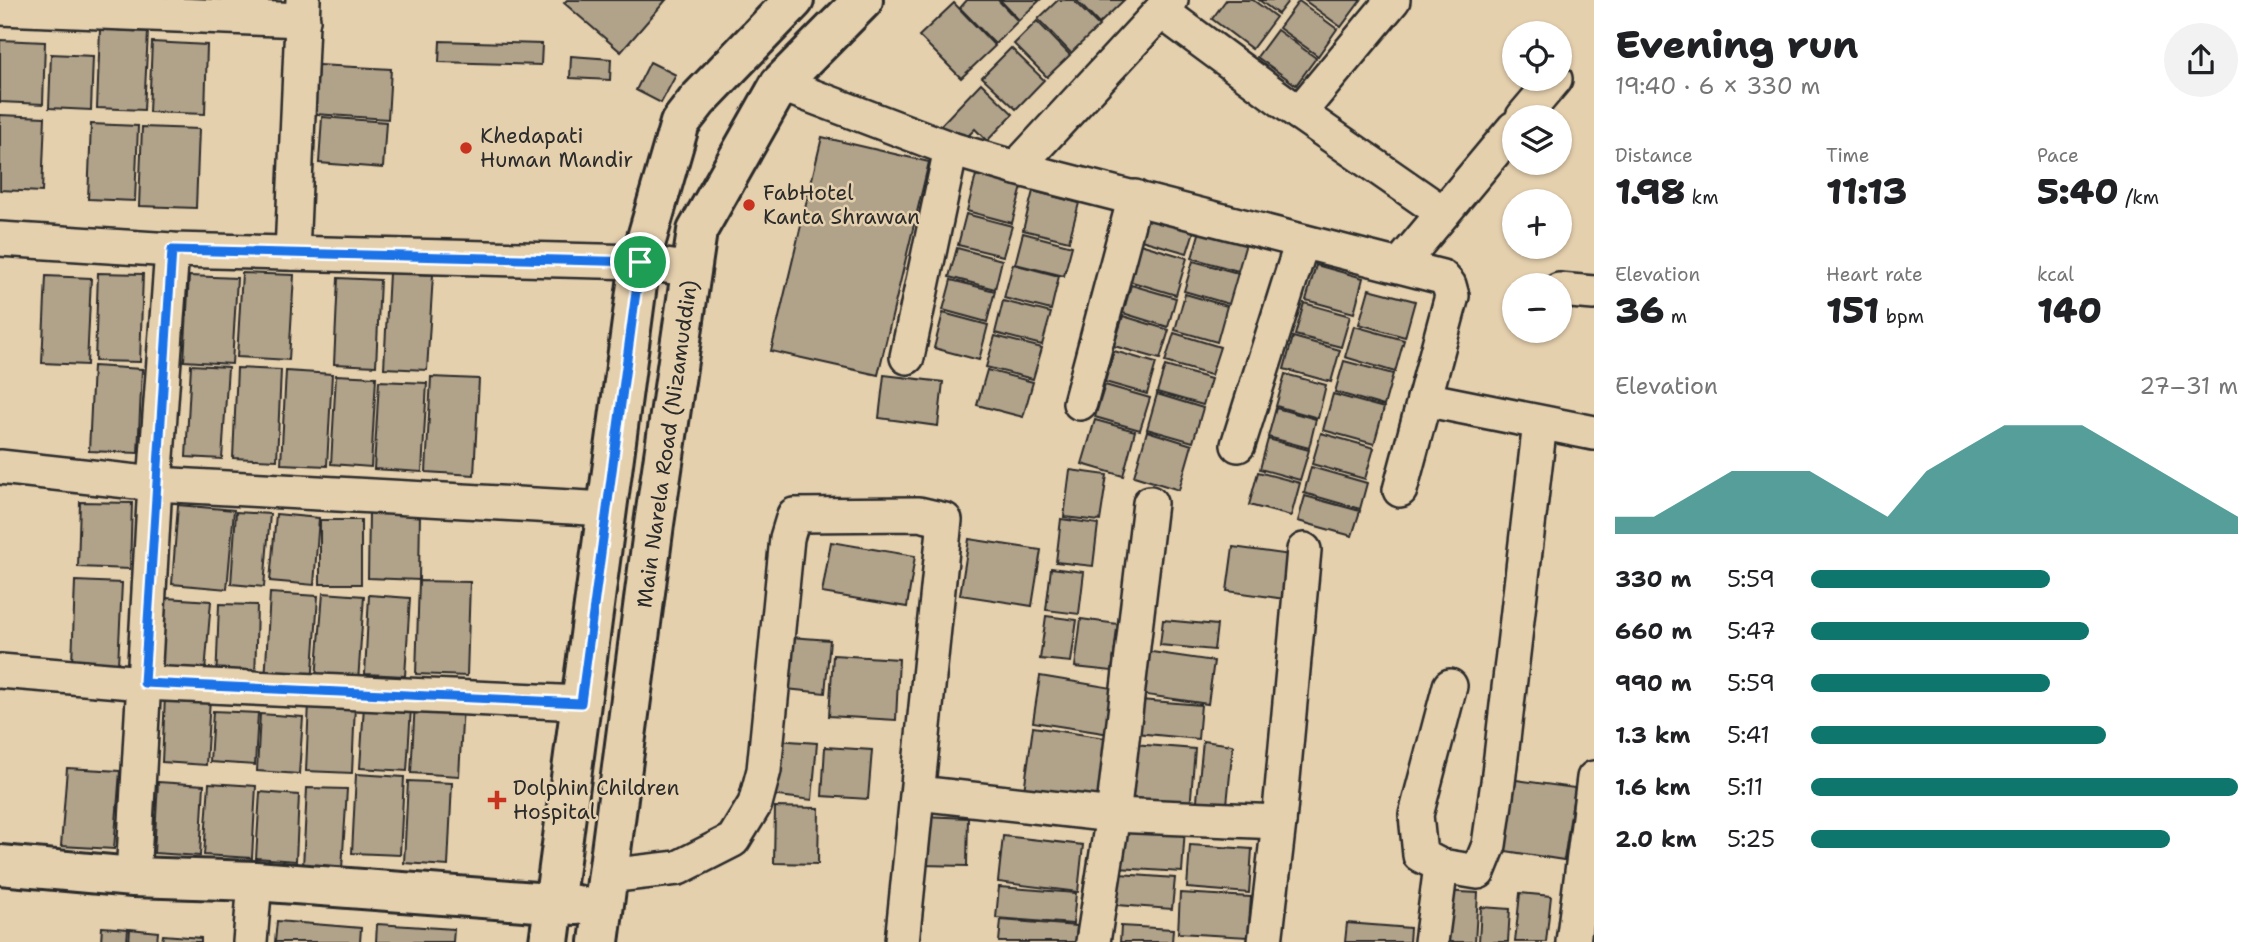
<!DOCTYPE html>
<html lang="en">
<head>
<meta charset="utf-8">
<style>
  body { margin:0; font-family:"Shantell Sans",sans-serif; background:#f2f2f2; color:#202124; height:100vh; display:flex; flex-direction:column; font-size:26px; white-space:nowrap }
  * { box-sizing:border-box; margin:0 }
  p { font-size:23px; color:#757577 }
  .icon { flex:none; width:38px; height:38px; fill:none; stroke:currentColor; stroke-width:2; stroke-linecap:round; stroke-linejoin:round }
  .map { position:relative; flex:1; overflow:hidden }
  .sheet { display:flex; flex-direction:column; background:#fff; width:665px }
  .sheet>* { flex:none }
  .controls { position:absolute; left:1502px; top:21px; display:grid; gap:14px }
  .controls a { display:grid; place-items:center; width:70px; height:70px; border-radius:50%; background:#fff; box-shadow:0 2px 5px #0004; font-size:35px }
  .pin { position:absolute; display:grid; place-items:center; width:60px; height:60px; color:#fff; margin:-30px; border:4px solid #fff; border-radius:50%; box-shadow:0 2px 7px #0007 }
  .round { display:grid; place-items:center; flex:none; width:74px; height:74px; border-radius:37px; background:#f2f2f2 }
  .overview { display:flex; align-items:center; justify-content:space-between; height:119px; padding:0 21px }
  h1 { font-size:38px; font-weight:800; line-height:52px }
  .stats { display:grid; grid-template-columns:repeat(3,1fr); gap:10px; height:119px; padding:7px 21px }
  .stats div { display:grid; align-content:center }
  .stats b { font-size:35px; font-weight:800 }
  .stats small { font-size:19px; font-weight:400 }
  .stats p { font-size:19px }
  .chart { height:196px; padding:14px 21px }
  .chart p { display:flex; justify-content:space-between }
  .chart svg { width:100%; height:126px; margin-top:7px; fill:#0f766e; opacity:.7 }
  ul { padding:0 21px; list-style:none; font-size:23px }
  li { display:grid; grid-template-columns:112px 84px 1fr; align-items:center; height:52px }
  li i { height:18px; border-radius:9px; background:#0f766e }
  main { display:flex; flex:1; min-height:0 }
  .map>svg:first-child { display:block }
</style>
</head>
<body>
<main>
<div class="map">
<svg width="1594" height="942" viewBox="0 0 1594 942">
  <rect width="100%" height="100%" fill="#e5d0ae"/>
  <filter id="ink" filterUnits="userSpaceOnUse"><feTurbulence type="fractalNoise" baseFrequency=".0143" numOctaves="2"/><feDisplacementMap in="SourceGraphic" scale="14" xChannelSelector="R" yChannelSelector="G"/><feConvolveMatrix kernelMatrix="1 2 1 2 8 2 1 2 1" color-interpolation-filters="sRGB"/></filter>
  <g filter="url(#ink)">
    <g fill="#b1a28a" stroke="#2b2b2b" stroke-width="2">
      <path d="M 567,0 L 666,0 L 621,52 L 564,3 Z"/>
      <path d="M 967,0 L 998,0 L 1018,21 L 995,44 L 960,8 Z"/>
      <path d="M 1000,0 L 1040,0 L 1019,20 Z"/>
      <path d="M 1058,0 L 1073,0 L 1099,26 L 1071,53 L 1038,19 Z"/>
      <path d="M 1076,0 L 1124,0 L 1099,24 Z"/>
      <path d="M 1226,0 L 1253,0 L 1276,17 L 1252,49 L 1212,19 Z"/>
      <path d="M 1259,0 L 1289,0 L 1278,14 Z"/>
      <path d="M 1304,0 L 1361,0 L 1341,27 Z"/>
      <path d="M 1299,1 L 1337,29 L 1318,56 L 1279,28 Z"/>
      <path d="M 954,3 L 995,46 L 961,78 L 919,36 Z"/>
      <path d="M 1037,21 L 1070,55 L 1047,77 L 1014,44 Z"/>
      <path d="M 100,29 L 148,32 L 144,110 L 97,108 Z"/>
      <path d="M 1277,30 L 1316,58 L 1296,85 L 1257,57 Z"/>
      <path d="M 0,40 L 45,42 L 43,104 L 0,102 Z"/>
      <path d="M 440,41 L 542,44 L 541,65 L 439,62 Z"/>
      <path d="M 152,42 L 207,45 L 205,114 L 149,112 Z"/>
      <path d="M 1011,48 L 1044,80 L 1016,109 L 982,77 Z"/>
      <path d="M 51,54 L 93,56 L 91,110 L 49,108 Z"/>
      <path d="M 571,56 L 611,59 L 610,80 L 570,78 Z"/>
      <path d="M 650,62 L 676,75 L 661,103 L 636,90 Z"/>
      <path d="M 318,65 L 391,69 L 388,119 L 315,114 Z"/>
      <path d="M 981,83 L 1013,114 L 987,141 L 975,129 L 960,144 L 940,126 Z"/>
      <path d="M 0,115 L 45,117 L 42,192 L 0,190 Z"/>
      <path d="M 322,117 L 386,122 L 383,168 L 319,163 Z"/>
      <path d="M 91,124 L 138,126 L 135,201 L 88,199 Z"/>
      <path d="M 142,127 L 199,129 L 196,208 L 139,206 Z"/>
      <path d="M 822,137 L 929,162 L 878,375 L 771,351 Z"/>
      <path d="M 976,175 L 1022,187 L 1012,223 L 967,211 Z"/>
      <path d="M 1033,191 L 1079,203 L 1069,241 L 1023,230 Z"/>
      <path d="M 1150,211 L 1196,225 L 1187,253 L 1141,240 Z"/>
      <path d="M 966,214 L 1012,226 L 1003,256 L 958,245 Z"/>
      <path d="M 1201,227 L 1247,240 L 1238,271 L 1192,258 Z"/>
      <path d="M 1023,233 L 1072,246 L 1064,276 L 1015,264 Z"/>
      <path d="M 1140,244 L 1187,258 L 1176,295 L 1129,281 Z"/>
      <path d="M 957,248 L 1002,260 L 995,289 L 949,277 Z"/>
      <path d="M 1193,261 L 1238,273 L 1229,304 L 1184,291 Z"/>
      <path d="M 1013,264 L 1059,276 L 1051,310 L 1004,298 Z"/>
      <path d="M 1316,265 L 1363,278 L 1354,313 L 1306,300 Z"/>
      <path d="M 98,273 L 143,274 L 140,362 L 95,361 Z"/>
      <path d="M 242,273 L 294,275 L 289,360 L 237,357 Z"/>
      <path d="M 389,273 L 433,275 L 427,370 L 384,368 Z"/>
      <path d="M 46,276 L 91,278 L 87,365 L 42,363 Z"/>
      <path d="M 189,276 L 237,278 L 232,364 L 184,361 Z"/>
      <path d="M 338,278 L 380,280 L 376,366 L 334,364 Z"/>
      <path d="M 951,280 L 995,291 L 987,322 L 943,310 Z"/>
      <path d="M 1131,285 L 1176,298 L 1168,327 L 1123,313 Z"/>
      <path d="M 1369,289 L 1415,301 L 1405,337 L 1359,324 Z"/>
      <path d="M 1185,294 L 1227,306 L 1217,342 L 1175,330 Z"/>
      <path d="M 1003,301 L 1051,313 L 1042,345 L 995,333 Z"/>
      <path d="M 1304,303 L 1350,316 L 1341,347 L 1295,335 Z"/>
      <path d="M 943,313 L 988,325 L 979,360 L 934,348 Z"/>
      <path d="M 1123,316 L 1169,330 L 1160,359 L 1114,346 Z"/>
      <path d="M 1354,326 L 1404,340 L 1395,372 L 1345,357 Z"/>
      <path d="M 1174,333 L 1220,347 L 1211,375 L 1165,362 Z"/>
      <path d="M 995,336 L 1042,348 L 1033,379 L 986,367 Z"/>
      <path d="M 1293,337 L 1340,350 L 1331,382 L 1284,369 Z"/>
      <path d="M 1114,351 L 1156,363 L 1147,394 L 1105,382 Z"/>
      <path d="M 1344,361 L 1393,374 L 1384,406 L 1335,392 Z"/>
      <path d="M 191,365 L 228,367 L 222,459 L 186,457 Z"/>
      <path d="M 93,366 L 142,369 L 138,453 L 89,451 Z"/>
      <path d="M 1165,366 L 1211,379 L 1203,405 L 1157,392 Z"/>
      <path d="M 237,368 L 281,370 L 277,460 L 233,458 Z"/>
      <path d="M 987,370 L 1033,382 L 1023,417 L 977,405 Z"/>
      <path d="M 286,371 L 332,374 L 327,466 L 281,464 Z"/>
      <path d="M 1285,374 L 1326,385 L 1318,418 L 1276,406 Z"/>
      <path d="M 336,375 L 376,377 L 371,467 L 331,464 Z"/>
      <path d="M 884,375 L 943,382 L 938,426 L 879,418 Z"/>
      <path d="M 431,377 L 479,379 L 474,475 L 426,472 Z"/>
      <path d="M 379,381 L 427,383 L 422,472 L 374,469 Z"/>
      <path d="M 1105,385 L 1150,398 L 1140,430 L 1095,417 Z"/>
      <path d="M 1157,394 L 1203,408 L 1193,442 L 1147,429 Z"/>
      <path d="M 1333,394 L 1384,408 L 1374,444 L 1323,430 Z"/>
      <path d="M 1276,408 L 1316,419 L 1309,448 L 1268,437 Z"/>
      <path d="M 1095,420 L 1135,431 L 1123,476 L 1082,464 Z"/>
      <path d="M 1147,431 L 1192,445 L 1179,490 L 1134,476 Z"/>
      <path d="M 1321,433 L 1374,448 L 1365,479 L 1312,464 Z"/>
      <path d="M 1268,439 L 1309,450 L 1300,480 L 1260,469 Z"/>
      <path d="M 1311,467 L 1367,483 L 1360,509 L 1304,493 Z"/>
      <path d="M 1070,470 L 1107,475 L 1100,521 L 1064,517 Z"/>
      <path d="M 1258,472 L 1300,483 L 1291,516 L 1249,505 Z"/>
      <path d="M 1305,496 L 1360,511 L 1352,536 L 1298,521 Z"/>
      <path d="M 80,502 L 132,503 L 130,569 L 78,567 Z"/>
      <path d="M 178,505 L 234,510 L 227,589 L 172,584 Z"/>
      <path d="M 369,511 L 420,512 L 419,580 L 368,578 Z"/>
      <path d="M 236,512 L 270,514 L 264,587 L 231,584 Z"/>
      <path d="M 276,514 L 319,518 L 314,585 L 270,581 Z"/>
      <path d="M 1061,519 L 1098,524 L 1093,566 L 1056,562 Z"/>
      <rect x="320" y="520" width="41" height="64"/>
      <path d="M 969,539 L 1041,550 L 1032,606 L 960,595 Z"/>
      <path d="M 831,542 L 915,556 L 907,607 L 822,593 Z"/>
      <path d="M 1233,547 L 1291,555 L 1285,599 L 1227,591 Z"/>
      <path d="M 1051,568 L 1084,572 L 1079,614 L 1046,610 Z"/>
      <path d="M 75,581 L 122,583 L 118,665 L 72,664 Z"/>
      <path d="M 419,581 L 470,582 L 467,676 L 416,674 Z"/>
      <path d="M 270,593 L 318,596 L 312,685 L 265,682 Z"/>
      <path d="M 323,593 L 364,596 L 358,682 L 316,679 Z"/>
      <path d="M 369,595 L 410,598 L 405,676 L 365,674 Z"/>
      <path d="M 166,598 L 211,601 L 204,684 L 160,680 Z"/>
      <path d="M 219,604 L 257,605 L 255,683 L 216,683 Z"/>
      <path d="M 1046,616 L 1077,620 L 1071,662 L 1040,659 Z"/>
      <path d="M 1081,619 L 1118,624 L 1112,671 L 1075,667 Z"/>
      <path d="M 1163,620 L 1217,625 L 1214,650 L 1160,645 Z"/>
      <path d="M 790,637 L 830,640 L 825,693 L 786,689 Z"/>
      <path d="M 1138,650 L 1214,661 L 1208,704 L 1133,693 Z"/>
      <path d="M 833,655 L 899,659 L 896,720 L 829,716 Z"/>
      <path d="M 1040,676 L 1118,689 L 1110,734 L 1033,722 Z"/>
      <path d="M 165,696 L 210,698 L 206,765 L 162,762 Z"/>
      <path d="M 1140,700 L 1201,705 L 1198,739 L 1136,733 Z"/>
      <path d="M 309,702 L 355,705 L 352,773 L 306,771 Z"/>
      <path d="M 415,702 L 463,705 L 459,776 L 411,773 Z"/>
      <path d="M 364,705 L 411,708 L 407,771 L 360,768 Z"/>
      <path d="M 213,711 L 258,713 L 255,765 L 210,762 Z"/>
      <path d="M 260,714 L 303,717 L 299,774 L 257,771 Z"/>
      <path d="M 1033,727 L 1106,738 L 1097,801 L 1024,791 Z"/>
      <path d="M 775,740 L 817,743 L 812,800 L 770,795 Z"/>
      <path d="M 1203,741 L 1233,745 L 1226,814 L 1196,810 Z"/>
      <path d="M 1133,744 L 1195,749 L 1190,809 L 1128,804 Z"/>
      <path d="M 825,747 L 872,750 L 868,799 L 822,796 Z"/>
      <path d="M 67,768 L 120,771 L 114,849 L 61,846 Z"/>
      <path d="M 356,774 L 404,777 L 400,855 L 352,853 Z"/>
      <path d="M 1509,779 L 1575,788 L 1564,860 L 1499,850 Z"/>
      <path d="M 408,781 L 452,783 L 448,866 L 404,863 Z"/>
      <path d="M 158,782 L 204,785 L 200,856 L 154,853 Z"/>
      <path d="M 209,783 L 256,786 L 252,858 L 204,855 Z"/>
      <path d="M 307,788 L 347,789 L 342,869 L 303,867 Z"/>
      <path d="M 260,792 L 299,795 L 296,861 L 256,858 Z"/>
      <path d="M 775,807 L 819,808 L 818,864 L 774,863 Z"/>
      <path d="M 923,816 L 968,818 L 967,866 L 922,865 Z"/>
      <path d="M 1121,824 L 1185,828 L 1182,872 L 1118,868 Z"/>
      <path d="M 1003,836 L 1083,845 L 1078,892 L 998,882 Z"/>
      <path d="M 1190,845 L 1252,849 L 1249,893 L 1187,888 Z"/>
      <path d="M 1119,874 L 1175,878 L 1172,909 L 1117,905 Z"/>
      <path d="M 999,887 L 1076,893 L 1073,924 L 996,918 Z"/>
      <path d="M 1442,891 L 1478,893 L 1475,942 L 1439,942 Z"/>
      <path d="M 1180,893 L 1251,897 L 1248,937 L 1178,933 Z"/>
      <path d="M 1520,893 L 1551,896 L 1546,942 L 1515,942 Z"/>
      <path d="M 1481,907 L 1510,909 L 1508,942 L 1479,942 Z"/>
      <path d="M 1001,920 L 1077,926 L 1076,942 L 999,942 Z"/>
      <path d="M 277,921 L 361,928 L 360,942 L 275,942 Z"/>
      <path d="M 1347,923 L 1410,928 L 1409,942 L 1345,942 Z"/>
      <path d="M 377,924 L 454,929 L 453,942 L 376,942 Z"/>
      <path d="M 1121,926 L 1173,929 L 1172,942 L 1120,942 Z"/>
      <path d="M 102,927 L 128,929 L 127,942 L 101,942 Z"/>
      <path d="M 130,929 L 158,932 L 157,942 L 129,942 Z"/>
      <path d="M 163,935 L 201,938 L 201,942 L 162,942 Z"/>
    </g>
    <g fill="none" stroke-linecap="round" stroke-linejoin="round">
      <g stroke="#2b2b2b" stroke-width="38">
        <g id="street">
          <path d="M 0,8 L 303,20"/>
          <path d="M 1161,11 L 1299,113 L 1443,213"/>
          <path d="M 780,84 L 951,149 L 1016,168 L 1442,277 L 1449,285 L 1452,296 L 1400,490"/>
          <path d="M 1299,113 L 1393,0"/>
          <path d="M 1523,117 L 1555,79"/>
          <path d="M 1016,168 L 1171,0"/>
          <path d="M 0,239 L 172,250 L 640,262 L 692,270"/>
          <path d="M 292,253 L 303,0"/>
          <path d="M 1400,265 L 1514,128"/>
          <path d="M 1559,290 L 1594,293"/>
          <path d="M 907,357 L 951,149"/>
          <path d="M 1424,399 L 1594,433"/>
          <path d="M 1080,403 L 1135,197"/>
          <path d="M 1238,445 L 1302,242"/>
          <path d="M 0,467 L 155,484 L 607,509"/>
          <path d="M 0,671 L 144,683 L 581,703"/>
          <path d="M 918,793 L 1113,815 L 1279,822"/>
          <path d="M 1441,866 L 1478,872 L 1489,845 L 1498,782 L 1540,423"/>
          <path d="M 607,876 L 678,868 L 733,840 L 755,804 L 764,770 L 787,538 L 794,515 L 919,514 L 945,520 L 902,942"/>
          <path d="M 133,877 L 155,484 L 172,250"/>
          <path d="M 250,942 L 255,881"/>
          <path d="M 1093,942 L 1113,815 L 1150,503"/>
          <path d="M 1265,942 L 1279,822 L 1304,550"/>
          <path d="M 1431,942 L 1441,866 L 1420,855 L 1416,815 L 1450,686"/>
          <path d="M 1573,942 L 1594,778"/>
        </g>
      </g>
      <g stroke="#2b2b2b" stroke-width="44">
        <g id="secondary">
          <path d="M 0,865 L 133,877 L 255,881 L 577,905"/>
          <path d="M 549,942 L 640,262 L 680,123 L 698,100 L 794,0"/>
          <path d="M 599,942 L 654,524 L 697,231 L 780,84 L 863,0"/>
        </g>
      </g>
      <use href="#street" stroke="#e5d0ae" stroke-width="33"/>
      <use href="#secondary" stroke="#e5d0ae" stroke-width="38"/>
    </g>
  </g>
  <g fill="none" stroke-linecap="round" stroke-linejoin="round" filter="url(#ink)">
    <g stroke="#fff" stroke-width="14">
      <path id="route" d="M 172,250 L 640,262 L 581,703 L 144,683 Z"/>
    </g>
    <use href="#route" stroke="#1a73e8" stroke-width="9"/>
  </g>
  <g fill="#c8321e" stroke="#e5d0ae" stroke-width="2.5">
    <circle cx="466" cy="148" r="7"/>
    <circle cx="749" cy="205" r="7"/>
    <path d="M493.5 789.5h7v7h7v7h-7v7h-7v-7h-7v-7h7z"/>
  </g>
  <g text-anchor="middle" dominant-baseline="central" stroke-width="5" stroke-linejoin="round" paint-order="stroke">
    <g font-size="21" fill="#2b2b2b" stroke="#e5d0ae" text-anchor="start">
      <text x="480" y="136">Khedapati<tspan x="480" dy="24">Human Mandir</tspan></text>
      <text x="763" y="193">FabHotel<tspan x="763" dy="24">Kanta Shrawan</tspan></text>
      <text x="513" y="788">Dolphin Children<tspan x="513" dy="24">Hospital</tspan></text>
    </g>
    <g font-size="21" fill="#2b2b2b" stroke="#e5d0ae">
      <text transform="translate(667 444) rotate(-82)">Main Narela Road (Nizamuddin)</text>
    </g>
  </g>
</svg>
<div class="controls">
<a><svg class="icon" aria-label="locate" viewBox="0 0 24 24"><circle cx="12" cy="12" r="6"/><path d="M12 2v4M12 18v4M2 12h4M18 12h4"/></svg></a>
<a><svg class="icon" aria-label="layers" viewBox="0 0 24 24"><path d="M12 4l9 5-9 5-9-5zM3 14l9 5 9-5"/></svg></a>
<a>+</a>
<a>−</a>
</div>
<div class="pin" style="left:640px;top:262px;background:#1e9e55"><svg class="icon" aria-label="arrive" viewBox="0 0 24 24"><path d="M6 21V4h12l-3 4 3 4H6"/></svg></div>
</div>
<section class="sheet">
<div class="overview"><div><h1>Evening run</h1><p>19:40 · 6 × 330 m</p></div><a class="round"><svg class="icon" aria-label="share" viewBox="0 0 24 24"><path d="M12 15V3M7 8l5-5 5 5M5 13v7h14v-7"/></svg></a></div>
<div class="stats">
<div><p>Distance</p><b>1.98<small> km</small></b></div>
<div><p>Time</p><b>11:13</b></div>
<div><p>Pace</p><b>5:40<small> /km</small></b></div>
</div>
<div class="stats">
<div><p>Elevation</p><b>36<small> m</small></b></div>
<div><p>Heart rate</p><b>151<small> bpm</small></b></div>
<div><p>kcal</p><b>140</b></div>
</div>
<div class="chart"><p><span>Elevation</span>27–31 m</p>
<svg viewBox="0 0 160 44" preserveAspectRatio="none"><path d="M0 44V38L10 38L20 30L30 22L40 22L50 22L60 30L70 38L80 22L90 14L100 6L110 6L120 6L130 14L140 22L150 30L160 38V44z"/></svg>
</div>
<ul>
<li><b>330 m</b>5:59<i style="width:56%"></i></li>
<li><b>660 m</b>5:47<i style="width:65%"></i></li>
<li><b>990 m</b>5:59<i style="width:56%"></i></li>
<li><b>1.3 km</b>5:41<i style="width:69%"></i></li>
<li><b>1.6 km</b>5:11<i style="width:100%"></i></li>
<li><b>2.0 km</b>5:25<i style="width:84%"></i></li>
</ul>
</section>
</main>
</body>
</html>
